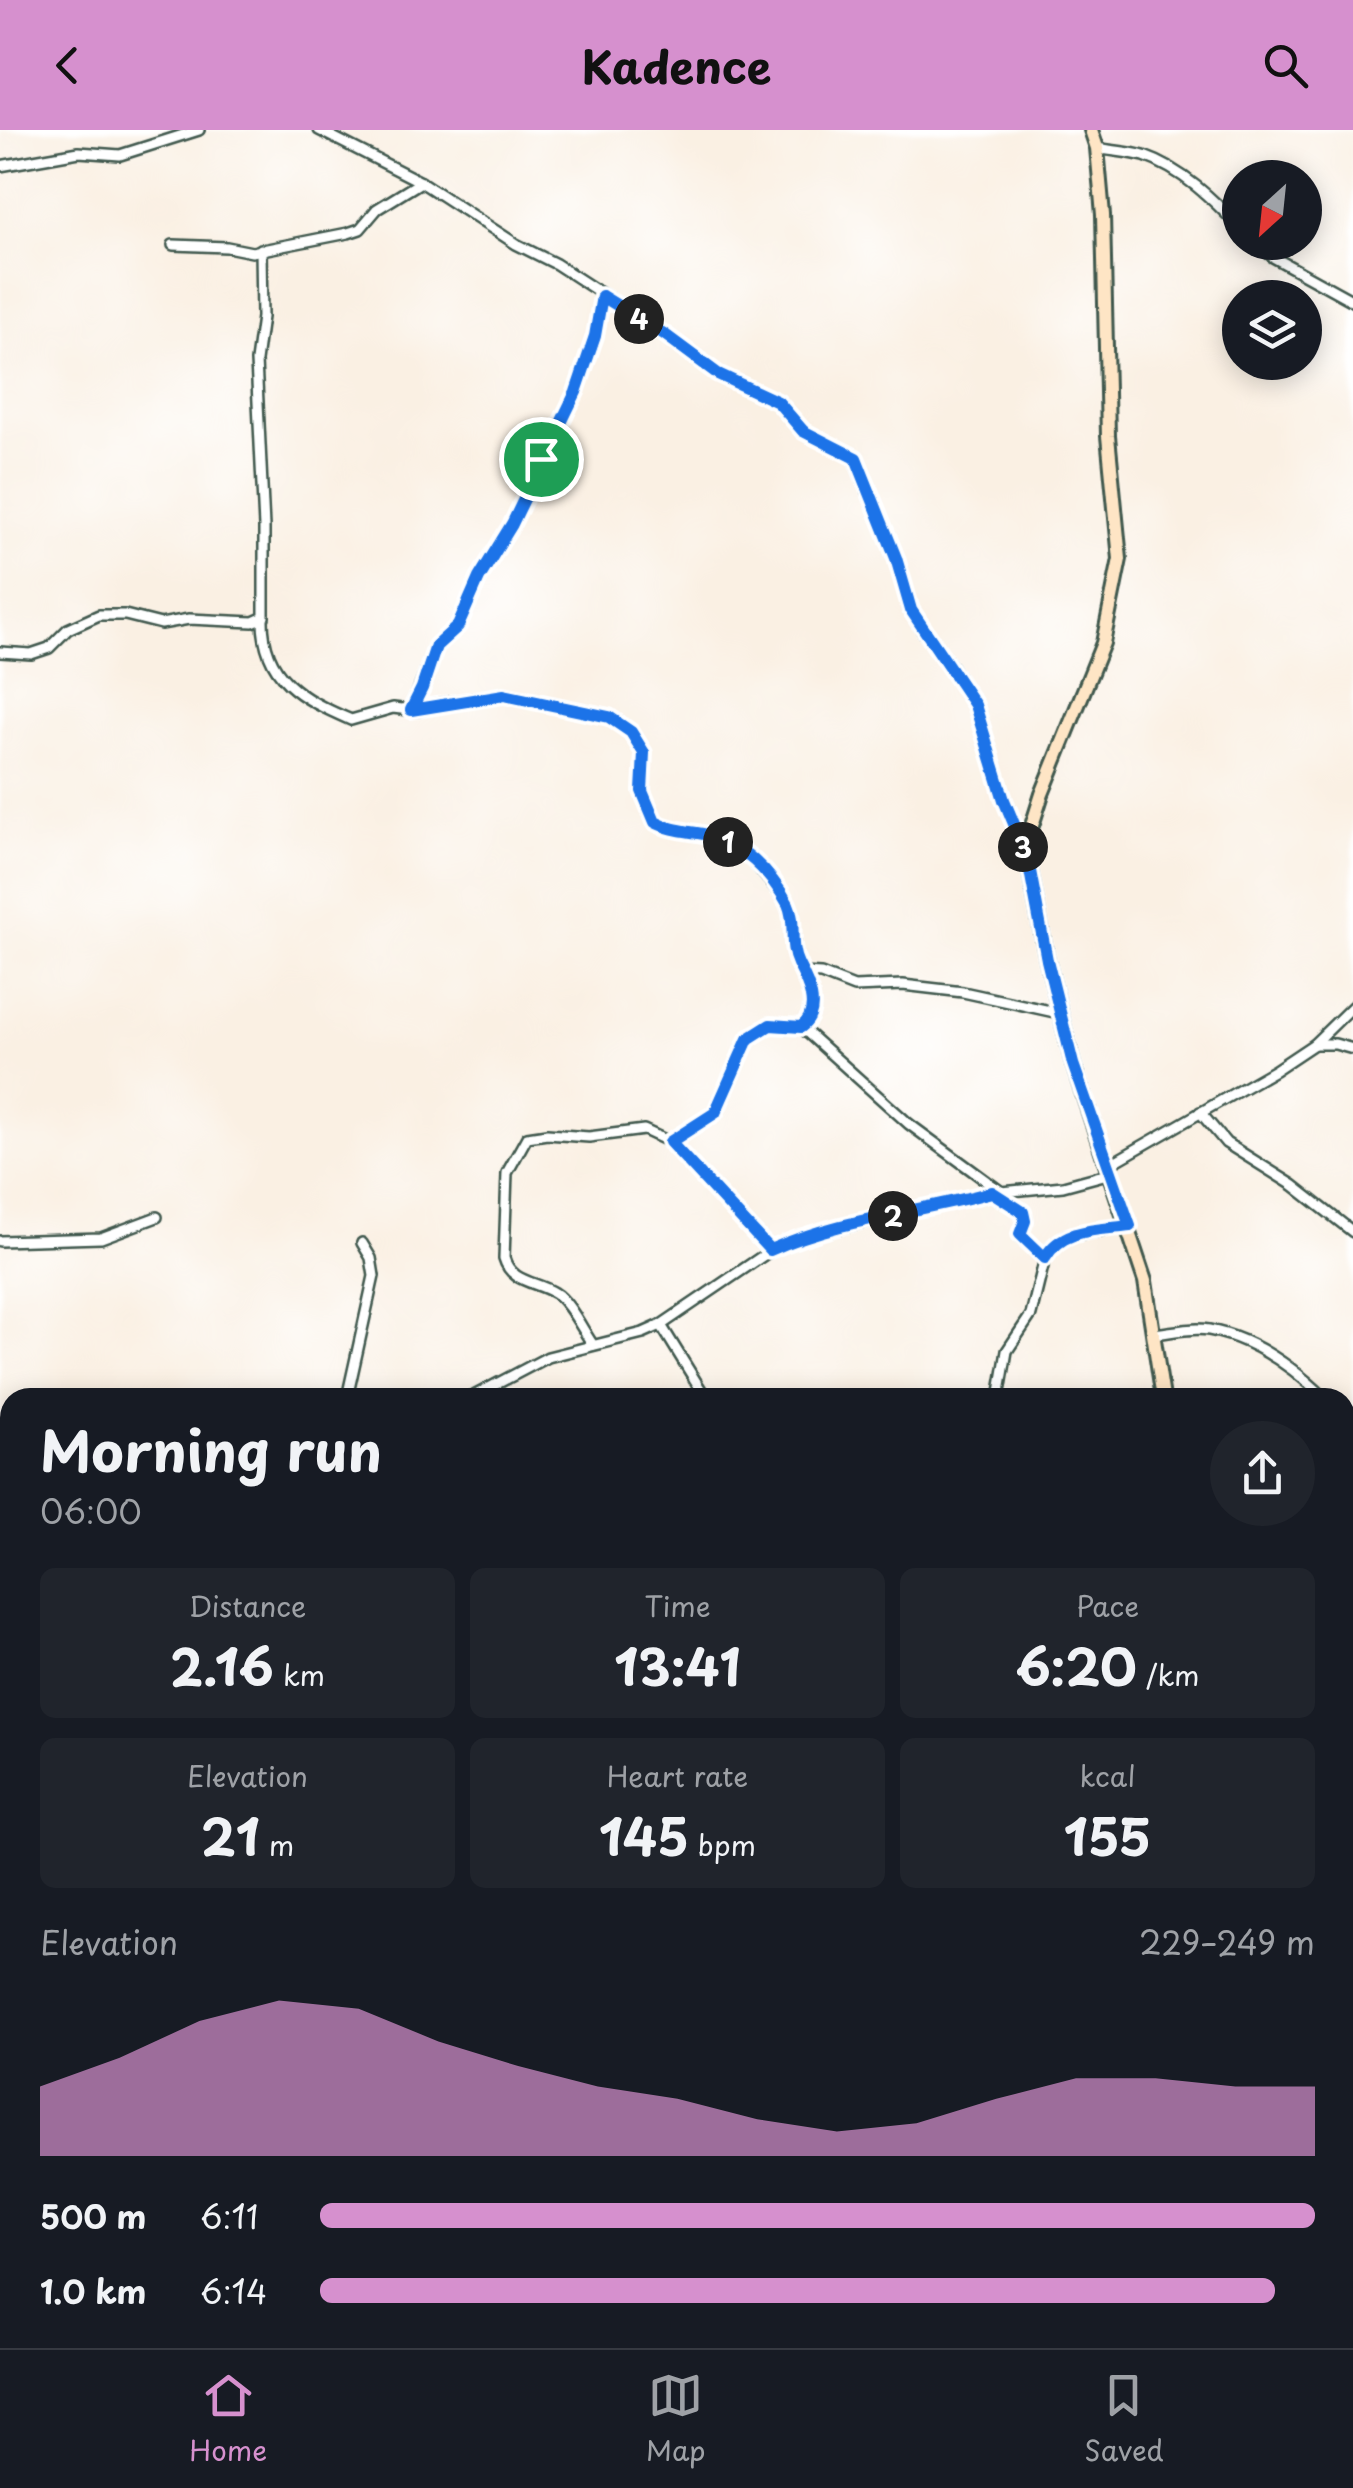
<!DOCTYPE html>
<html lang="en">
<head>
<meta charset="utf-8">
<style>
  body { margin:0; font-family:"Playpen Sans",sans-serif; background:#20242c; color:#f1f3f6; height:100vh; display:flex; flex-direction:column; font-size:38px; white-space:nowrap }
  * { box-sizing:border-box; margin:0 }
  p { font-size:32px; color:#9ea1a6 }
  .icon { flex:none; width:55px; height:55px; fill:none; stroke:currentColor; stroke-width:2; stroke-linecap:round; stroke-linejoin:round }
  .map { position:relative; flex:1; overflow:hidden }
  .side { position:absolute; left:0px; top:1258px; width:1355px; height:962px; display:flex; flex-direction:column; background:#171b24; border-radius:30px 30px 0 0; box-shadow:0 5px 25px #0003 }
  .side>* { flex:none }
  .needle { width:65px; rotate:207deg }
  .fabs { position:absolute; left:1222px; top:30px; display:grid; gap:20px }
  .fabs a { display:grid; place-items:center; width:100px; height:100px; border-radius:50%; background:#171b24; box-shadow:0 5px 25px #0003; font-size:50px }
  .pin { position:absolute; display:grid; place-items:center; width:85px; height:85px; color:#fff; margin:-42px; border:5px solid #fff; border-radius:50%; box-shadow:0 2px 10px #0007 }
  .km { position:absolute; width:50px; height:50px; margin:-25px; border-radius:50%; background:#222; color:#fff; font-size:28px; line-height:50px; text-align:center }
  .round { display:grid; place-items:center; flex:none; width:105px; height:105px; border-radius:52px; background:#20242c }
  .summary { display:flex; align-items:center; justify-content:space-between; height:170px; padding:0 40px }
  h1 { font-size:55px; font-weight:700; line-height:75px }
  .metrics { display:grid; grid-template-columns:repeat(3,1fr); gap:15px; height:170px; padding:10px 40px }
  .metrics div { display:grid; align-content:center; border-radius:15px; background:#20242c; text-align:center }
  .metrics b { font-size:50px; font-weight:700 }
  .metrics small { font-size:28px; font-weight:400 }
  .metrics p { font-size:28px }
  .chart { height:280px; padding:20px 40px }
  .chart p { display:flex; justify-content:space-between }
  .chart svg { width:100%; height:180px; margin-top:10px; fill:#d690ce; opacity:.7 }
  ul { padding:0 40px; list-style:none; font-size:32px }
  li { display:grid; grid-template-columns:160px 120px 1fr; align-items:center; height:75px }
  li i { height:25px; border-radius:12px; background:#d690ce }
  header { display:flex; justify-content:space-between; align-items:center; height:130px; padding:0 40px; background:#d690ce; color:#111; font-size:45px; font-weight:700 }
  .menu { display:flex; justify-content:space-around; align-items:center; height:140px; border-top:2px solid #363941; background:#171b24; font-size:28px; color:#9ea1a6 }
  .menu a { display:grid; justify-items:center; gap:5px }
  .menu .on { color:#d690ce }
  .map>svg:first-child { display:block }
</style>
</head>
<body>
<header><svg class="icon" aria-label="back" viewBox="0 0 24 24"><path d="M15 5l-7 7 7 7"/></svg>Kadence<svg class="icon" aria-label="search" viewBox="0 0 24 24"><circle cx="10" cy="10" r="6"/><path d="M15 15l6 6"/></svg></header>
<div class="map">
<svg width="1353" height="2218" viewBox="0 0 1353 2218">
  <rect width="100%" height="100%" fill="#fff"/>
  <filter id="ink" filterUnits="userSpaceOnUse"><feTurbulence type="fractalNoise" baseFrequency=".01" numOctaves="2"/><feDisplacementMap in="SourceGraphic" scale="20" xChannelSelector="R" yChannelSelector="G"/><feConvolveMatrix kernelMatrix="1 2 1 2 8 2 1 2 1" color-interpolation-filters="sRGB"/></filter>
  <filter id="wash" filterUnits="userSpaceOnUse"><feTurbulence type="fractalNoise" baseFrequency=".0048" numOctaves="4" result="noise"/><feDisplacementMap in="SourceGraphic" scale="40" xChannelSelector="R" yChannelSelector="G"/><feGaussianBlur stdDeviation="2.25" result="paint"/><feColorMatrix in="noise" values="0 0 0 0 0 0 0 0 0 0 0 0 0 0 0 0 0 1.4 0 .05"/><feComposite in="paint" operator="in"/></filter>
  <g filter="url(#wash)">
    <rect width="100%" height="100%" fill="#faf0e3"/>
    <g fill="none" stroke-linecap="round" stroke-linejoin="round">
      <g stroke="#6abde6" stroke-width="2.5">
        <path d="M 0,1755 L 10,1787"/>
        <path d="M 477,2210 L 491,2218"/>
      </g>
    </g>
  </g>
  <g filter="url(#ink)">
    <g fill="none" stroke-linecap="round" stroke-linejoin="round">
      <g stroke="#40584e" stroke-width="14">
        <g id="street">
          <path d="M 319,0 L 421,52 L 516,114 L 556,134 L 664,204 L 717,244 L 778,272 L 803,301 L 853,325 L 896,428 L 911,480 L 922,500 L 952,537 L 975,575 L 1005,670 L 1026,723"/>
          <path d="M 1097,18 C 1112,21 1129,22 1144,26 C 1182,39 1214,70 1240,98"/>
          <path d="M 0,36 L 79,22 L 120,25 L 199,0"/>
          <path d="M 1254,112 L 1273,127 L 1353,171"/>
          <path d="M 173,115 L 227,117 L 252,122 L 348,103 L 360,99 L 377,79 L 421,52"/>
          <path d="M 263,488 C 262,548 302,569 351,590 L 393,578 L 417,581 L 438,574 L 504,565 L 601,584 L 618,592 L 631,603 L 644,623 L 641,661 L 655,692 L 666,698 L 720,708 L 735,716 L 754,732 L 784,768 L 792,787 L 795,827 L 811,866 L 810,887 L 801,897 L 770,895 L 748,909 L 715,983 L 670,1012"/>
          <path d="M 0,522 L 31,524 L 49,518 L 68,499 L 99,485 L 125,485 L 161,494 L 189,489 L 253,492 L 264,487 L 264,397 L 256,231 L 262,187 L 261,119"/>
          <path d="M 411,579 L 436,516 L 458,496 L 479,448 L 512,394 L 576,262 L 595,206 L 602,166"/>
          <path d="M 803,843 L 821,844 L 854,857 L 903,855 L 963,862 L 1059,883"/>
          <path d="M 801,897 L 909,994 L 1000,1061"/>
          <path d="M 1314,914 L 1335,914 L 1353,919"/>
          <path d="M 1200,982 L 1226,1013 L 1293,1055 L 1353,1102"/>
          <path d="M 1109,1035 L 1275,940 L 1314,914 L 1353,876"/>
          <path d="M 992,1063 L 1023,1082 L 1026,1089 L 1021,1107 L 1045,1128"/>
          <path d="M 0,1111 L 101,1108 L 157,1087"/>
          <path d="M 661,1195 L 706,1268"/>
          <path d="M 1154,1204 C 1172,1202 1191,1197 1209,1200 C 1253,1208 1294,1238 1325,1268"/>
          <path d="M 593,1215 C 583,1201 569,1171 555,1163 C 536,1151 511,1153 504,1128 L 507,1043 L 527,1007 L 547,1004 L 589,1007 L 644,1000 L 670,1012 L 770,1121"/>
          <path d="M 347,1268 L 374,1146 L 371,1128 L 362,1113"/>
          <path d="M 470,1268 L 548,1227 L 643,1203 L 661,1195 L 770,1121 L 799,1107 L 992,1063 L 1063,1056 L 1111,1043"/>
          <path d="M 999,1268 L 1007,1221 L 1031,1185 L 1045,1128 L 1051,1117 L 1066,1106 L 1129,1096"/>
          <path d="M 1345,1287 L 1353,1292"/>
          <path d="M 1345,1363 L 1353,1367"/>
          <path d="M 0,1435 L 10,1438"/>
          <path d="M 1345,1437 L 1353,1441"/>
          <path d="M 1345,1507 L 1353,1482"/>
          <path d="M 1345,1551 L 1353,1551"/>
          <path d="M 1345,1803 L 1353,1805"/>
          <path d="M 0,1812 L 10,1826"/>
          <path d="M 0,1844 L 10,1836"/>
          <path d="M 1345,1875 L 1351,1865"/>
          <path d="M 1345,1968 L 1353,1970"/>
          <path d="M 1345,2011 L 1353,2027"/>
          <path d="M 883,2210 L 892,2218"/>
        </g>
      </g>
      <g stroke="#40584e" stroke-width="18">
        <g id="secondary">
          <path d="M 1091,0 L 1097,18 L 1103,85 L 1108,306 L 1120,429 L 1103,513 L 1042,664 L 1029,705 L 1027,725 L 1047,830 L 1073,934 L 1145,1151 L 1163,1268"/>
          <path d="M 1345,1697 L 1353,1707"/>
        </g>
      </g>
      <use href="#street" stroke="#fff" stroke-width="9"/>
      <use href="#secondary" stroke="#fee5c5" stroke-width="12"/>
    </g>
  </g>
  <g fill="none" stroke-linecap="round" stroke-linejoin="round" filter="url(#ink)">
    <g stroke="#fff" stroke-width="20">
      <path id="route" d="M 602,166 L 664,204 L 718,244 L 778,272 L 803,301 L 856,328 L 896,428 L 911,480 L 975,575 L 1004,670 L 1027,725 L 1047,830 L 1073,934 L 1130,1096 C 1098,1100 1062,1098 1045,1128 L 1020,1104 L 1025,1091 L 1023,1082 L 992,1062 C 919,1082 839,1089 770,1120 L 670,1012 L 715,983 L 748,909 L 770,895 L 801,897 C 822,881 808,853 798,834 C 788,814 797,793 788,774 C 772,744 741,712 708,705 C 690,701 671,701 655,692 L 642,661 L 644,623 L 631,602 L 609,587 L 504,565 L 411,580 L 422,558 L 436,516 L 458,496 L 479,448 L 512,394 L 576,262 L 595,206 Z"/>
    </g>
    <use href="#route" stroke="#1a73e8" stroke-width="12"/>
  </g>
</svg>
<div class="fabs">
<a><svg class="needle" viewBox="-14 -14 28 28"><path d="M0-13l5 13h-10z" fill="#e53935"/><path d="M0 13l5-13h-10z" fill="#9ea1a6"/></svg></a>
<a><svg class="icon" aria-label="layers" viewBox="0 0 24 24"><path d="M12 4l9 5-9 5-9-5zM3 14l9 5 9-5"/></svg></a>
</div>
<div class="pin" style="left:541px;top:329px;background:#1e9e55"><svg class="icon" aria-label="arrive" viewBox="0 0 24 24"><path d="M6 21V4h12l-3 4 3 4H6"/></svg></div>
<b class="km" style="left:728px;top:712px">1</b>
<b class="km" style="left:893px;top:1086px">2</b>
<b class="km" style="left:1023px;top:717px">3</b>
<b class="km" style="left:639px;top:189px">4</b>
<section class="side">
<div class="summary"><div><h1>Morning run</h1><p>06:00</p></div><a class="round"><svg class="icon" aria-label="share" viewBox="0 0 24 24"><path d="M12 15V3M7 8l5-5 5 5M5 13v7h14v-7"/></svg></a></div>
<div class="metrics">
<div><p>Distance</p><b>2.16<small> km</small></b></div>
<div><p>Time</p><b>13:41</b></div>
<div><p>Pace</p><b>6:20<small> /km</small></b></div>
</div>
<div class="metrics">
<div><p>Elevation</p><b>21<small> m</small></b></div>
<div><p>Heart rate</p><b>145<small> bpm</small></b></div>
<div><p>kcal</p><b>155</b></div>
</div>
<div class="chart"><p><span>Elevation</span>229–249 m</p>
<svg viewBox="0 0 160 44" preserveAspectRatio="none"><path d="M0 44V27L10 20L20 11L30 6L40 8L50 16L60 22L70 27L80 30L90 35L100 38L110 36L120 30L130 25L140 25L150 27L160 27V44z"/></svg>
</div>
<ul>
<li><b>500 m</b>6:11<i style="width:100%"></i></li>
<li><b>1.0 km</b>6:14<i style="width:96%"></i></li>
</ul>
</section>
</div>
<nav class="menu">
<a class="on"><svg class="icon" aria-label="home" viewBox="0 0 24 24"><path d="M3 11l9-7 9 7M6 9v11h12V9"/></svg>Home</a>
<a><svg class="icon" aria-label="map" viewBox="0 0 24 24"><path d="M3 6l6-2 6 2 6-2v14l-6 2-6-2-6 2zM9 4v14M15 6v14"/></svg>Map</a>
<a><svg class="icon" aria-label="saved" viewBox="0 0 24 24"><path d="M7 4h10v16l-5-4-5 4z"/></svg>Saved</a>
</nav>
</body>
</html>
